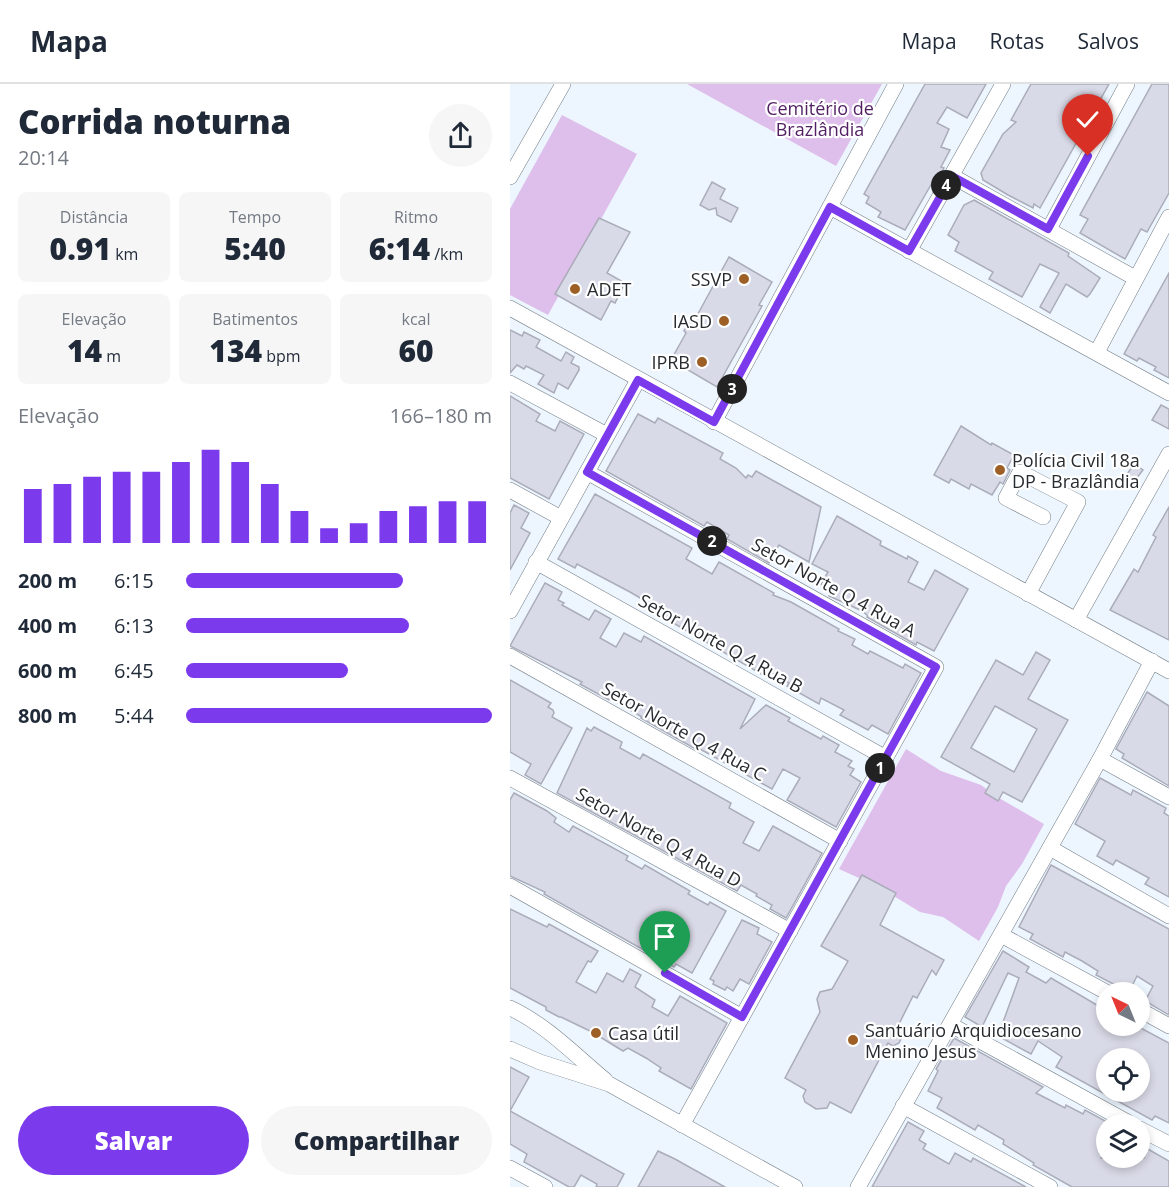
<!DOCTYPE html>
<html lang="pt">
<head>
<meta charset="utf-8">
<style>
  body { margin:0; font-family:"Open Sans",sans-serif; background:#f6f6f7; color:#1f2937; height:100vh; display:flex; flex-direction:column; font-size:22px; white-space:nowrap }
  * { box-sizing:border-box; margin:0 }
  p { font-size:20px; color:#747a83 }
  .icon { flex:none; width:33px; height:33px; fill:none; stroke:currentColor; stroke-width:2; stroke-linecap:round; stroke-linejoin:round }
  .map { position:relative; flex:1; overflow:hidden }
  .drawer { display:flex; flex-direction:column; background:#fff; width:510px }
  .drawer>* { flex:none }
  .needle { width:39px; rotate:317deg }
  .controls { position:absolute; left:586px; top:898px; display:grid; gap:12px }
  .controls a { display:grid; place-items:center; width:54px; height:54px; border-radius:50%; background:#fff; box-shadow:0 3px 9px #0003; font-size:30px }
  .pin { position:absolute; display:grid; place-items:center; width:51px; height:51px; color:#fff; margin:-62px -26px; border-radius:50% 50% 50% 0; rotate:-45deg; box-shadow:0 0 6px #0007 }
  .pin .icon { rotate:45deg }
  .km { position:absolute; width:30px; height:30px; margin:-15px; border-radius:50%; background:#222; color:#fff; font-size:16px; line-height:30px; text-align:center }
  .round { display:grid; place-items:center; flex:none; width:63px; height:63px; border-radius:32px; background:#f6f6f7 }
  .summary { display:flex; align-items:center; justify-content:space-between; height:102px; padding:0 18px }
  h1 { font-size:33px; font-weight:800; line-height:45px }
  .metrics { display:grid; grid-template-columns:repeat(3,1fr); gap:9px; height:102px; padding:6px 18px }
  .metrics div { display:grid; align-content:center; border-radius:9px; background:#f6f6f7; text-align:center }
  .metrics b { font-size:30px; font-weight:800 }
  .metrics small { font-size:16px; font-weight:400 }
  .metrics p { font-size:16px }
  .chart { height:168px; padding:12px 18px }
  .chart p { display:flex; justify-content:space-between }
  .chart svg { width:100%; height:108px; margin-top:6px; stroke:#7c3aed; stroke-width:6 }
  .cta { display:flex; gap:12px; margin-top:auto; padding:12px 18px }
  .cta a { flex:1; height:69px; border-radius:36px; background:#7c3aed; color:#fff; font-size:24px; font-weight:800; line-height:69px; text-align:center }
  .cta a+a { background:#f6f6f7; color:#1f2937 }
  ul { padding:0 18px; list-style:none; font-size:20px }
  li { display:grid; grid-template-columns:96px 72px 1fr; align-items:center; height:45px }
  li i { height:15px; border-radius:8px; background:#7c3aed }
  header { display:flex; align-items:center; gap:36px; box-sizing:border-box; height:84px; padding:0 30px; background:#fff; border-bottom:2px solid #e0e1e3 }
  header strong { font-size:28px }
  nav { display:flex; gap:33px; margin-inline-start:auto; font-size:21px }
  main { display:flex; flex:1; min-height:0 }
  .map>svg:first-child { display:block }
</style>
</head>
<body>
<header>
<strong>Mapa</strong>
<nav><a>Mapa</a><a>Rotas</a><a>Salvos</a></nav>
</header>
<main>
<section class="drawer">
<div class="summary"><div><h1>Corrida noturna</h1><p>20:14</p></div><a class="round"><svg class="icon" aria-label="share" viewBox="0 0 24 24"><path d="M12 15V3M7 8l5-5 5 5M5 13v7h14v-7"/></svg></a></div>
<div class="metrics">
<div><p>Distância</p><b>0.91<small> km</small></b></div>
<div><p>Tempo</p><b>5:40</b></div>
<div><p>Ritmo</p><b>6:14<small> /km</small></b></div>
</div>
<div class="metrics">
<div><p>Elevação</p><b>14<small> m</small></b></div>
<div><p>Batimentos</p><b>134<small> bpm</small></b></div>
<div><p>kcal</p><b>60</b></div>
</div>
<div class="chart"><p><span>Elevação</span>166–180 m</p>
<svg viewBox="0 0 160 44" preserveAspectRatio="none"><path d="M5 44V22M15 44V20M25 44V17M35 44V15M45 44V15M55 44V11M65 44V6M75 44V11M85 44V20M95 44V31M105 44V38M115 44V36M125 44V31M135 44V29M145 44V27M155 44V27"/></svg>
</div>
<ul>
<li><b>200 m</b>6:15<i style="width:71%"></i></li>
<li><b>400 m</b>6:13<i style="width:73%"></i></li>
<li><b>600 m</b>6:45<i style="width:53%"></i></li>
<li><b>800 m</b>5:44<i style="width:100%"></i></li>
</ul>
<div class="cta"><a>Salvar</a><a>Compartilhar</a></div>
</section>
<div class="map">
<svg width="659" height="1103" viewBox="0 0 659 1103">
  <rect width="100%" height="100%" fill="#edf6ff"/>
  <g fill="#debeea">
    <path d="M 177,0 L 372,0 L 326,82 Z"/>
    <path d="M 52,31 L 127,70 L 38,231 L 0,211 L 0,125 Z"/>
    <path d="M 396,665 L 431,687 L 471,701 L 489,714 L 534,740 L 512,780 L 496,802 L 488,823 L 469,857 L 433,833 L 410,828 L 369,803 L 329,785 Z"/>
  </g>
  <g fill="#d9dae7" stroke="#abacb9" stroke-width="1.5" fill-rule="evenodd">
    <path d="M 415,0 L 476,0 L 457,34 L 437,23 L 427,39 L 439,45 L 431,63 L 440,66 L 431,83 L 434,84 L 425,101 L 422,99 L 395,146 L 368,133 L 371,128 L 356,119 L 359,113 L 354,110 Z"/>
    <path d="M 521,0 L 599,0 L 530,124 L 524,120 L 523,124 L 498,111 L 473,96 L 471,89 L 493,50 L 506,38 L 501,36 Z"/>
    <path d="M 642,0 L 659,0 L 659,109 L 637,148 L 631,145 L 615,175 L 570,149 L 578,135 L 570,131 Z"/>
    <path d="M 202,98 L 215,105 L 210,115 L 228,124 L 221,138 L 207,131 L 206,124 L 199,126 L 190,121 Z"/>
    <path d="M 464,116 L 559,169 L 558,172 L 590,194 L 580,210 L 577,213 L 556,200 L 540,229 L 530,223 L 549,189 L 530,180 L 512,213 L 479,195 L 483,188 L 445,167 L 449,158 L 438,151 L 454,121 Z"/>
    <path d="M 89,134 L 120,148 L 97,189 L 115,199 L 105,219 L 101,217 L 91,236 L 45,210 Z"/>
    <path d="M 219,173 L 262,198 L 249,221 L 252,222 L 207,303 L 161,276 L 176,249 L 174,247 L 181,235 L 184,237 Z"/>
    <path d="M 659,189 L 659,294 L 644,286 L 646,283 L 629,274 L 627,277 L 614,270 Z"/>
    <path d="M 0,246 L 12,252 L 14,248 L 30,256 L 26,263 L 51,277 L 56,268 L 64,273 L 61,279 L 69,283 L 69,286 L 58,305 L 48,299 L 44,309 L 28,300 L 34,291 L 16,282 L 14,285 L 7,281 L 0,289 Z"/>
    <path d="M 0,312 L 30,330 L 26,337 L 45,347 L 50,337 L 74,350 L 39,415 L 0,394 Z"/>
    <path d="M 651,321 L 659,325 L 659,345 L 642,336 Z"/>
    <path d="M 128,330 L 145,339 L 148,334 L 213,369 L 210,375 L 226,384 L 236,394 L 238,391 L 242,393 L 246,387 L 311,423 L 299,478 L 269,461 L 259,479 L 217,455 L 219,451 L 197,438 L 194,442 L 96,387 Z"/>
    <path d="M 451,342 L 481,361 L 482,359 L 504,371 L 497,384 L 500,386 L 493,400 L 490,398 L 482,411 L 461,400 L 459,405 L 441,395 L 439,399 L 424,391 Z"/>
    <path d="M 624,380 L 633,386 L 623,399 L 615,393 Z"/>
    <path d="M 85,410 L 182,464 L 176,475 L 202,490 L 209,478 L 264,509 L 263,511 L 281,518 L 329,545 L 328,547 L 345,555 L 342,561 L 358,570 L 360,567 L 393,584 L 395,580 L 411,589 L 378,650 L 362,641 L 358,646 L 330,631 L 334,626 L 311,614 L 309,620 L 277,602 L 279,599 L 259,587 L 257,591 L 253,591 L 146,529 L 149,525 L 120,508 L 67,480 L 65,484 L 48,475 Z"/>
    <path d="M 4,421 L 19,429 L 11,444 L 20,449 L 0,486 L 0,429 Z"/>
    <path d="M 659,423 L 659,556 L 600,526 L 624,485 L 628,488 L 646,453 L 643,451 Z"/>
    <path d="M 327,432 L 371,457 L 370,461 L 397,475 L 398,472 L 408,478 L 398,498 L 414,506 L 425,486 L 458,505 L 424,567 L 407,558 L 406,561 L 357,533 L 358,532 L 352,527 L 319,512 L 322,506 L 311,500 L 318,488 L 302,480 Z"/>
    <path d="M 35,499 L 52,508 L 48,516 L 54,519 L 52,521 L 79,536 L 85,526 L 101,535 L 90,554 L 106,563 L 114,549 L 131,558 L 134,552 L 245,615 L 230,645 L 256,621 L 280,634 L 278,637 L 311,655 L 313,652 L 329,661 L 325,668 L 342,677 L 338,682 L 344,685 L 340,691 L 351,698 L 326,743 L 277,716 L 290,694 L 273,685 L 262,705 L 190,665 L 189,667 L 131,634 L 132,633 L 100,614 L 99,616 L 70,600 L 72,598 L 0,562 Z"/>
    <path d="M 526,568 L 540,576 L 518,615 L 558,636 L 512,718 L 493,708 L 488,717 L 475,709 L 480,700 L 431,673 L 486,576 L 513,591 ZM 485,622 L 527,645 L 504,688 L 461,664 Z"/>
    <path d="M 0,596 L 41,619 L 38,623 L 43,626 L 44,629 L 42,633 L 62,644 L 31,700 L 15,691 L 21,680 L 0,668 Z"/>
    <path d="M 637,608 L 659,622 L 659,702 L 612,674 L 614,670 L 606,665 Z"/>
    <path d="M 84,643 L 112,658 L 110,664 L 130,675 L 133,670 L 221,719 L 219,724 L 244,738 L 233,759 L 249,767 L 263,742 L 312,769 L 276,834 L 260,825 L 262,821 L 246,812 L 247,810 L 231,801 L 227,807 L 47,709 L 77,644 L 81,647 Z"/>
    <path d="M 590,694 L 621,711 L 623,706 L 656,724 L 654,729 L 659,732 L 659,813 L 635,800 L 639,794 L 606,776 L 603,781 L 587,772 L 595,757 L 565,740 Z"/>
    <path d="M 4,709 L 37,727 L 46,734 L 44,738 L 59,748 L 63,742 L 118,772 L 116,776 L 132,785 L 135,781 L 180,807 L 178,810 L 198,821 L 200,818 L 216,827 L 182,889 L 166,880 L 164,883 L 34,810 L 35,808 L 0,792 L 0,716 Z"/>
    <path d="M 541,781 L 659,845 L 659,931 L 635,917 L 643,902 L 627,892 L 621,904 L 608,900 L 607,902 L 586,891 L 588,887 L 572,877 L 555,868 L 553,873 L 520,855 L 523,850 L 509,843 Z"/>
    <path d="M 352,791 L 386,809 L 370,841 L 434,876 L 426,891 L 422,886 L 407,914 L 403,912 L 389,940 L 392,953 L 389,959 L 383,962 L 378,959 L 341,1029 L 320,1018 L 317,1024 L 306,1025 L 295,1018 L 293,1012 L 296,1006 L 275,994 L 310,928 L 307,915 L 310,908 L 322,905 L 338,877 L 311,862 Z"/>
    <path d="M 0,825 L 37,843 L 39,840 L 88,867 L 81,878 L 78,877 L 66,898 L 86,909 L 97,889 L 113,898 L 120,885 L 131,891 L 125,903 L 145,916 L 142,923 L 158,932 L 170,912 L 217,939 L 181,1005 L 149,987 L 151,984 L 136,974 L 118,964 L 113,967 L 82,948 L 51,933 L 49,933 L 36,926 L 36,923 L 0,904 Z"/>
    <path d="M 232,836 L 249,844 L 247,850 L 262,858 L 239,900 L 230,895 L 223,907 L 217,903 L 215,906 L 203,900 L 204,897 L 200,895 Z"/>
    <path d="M 493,867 L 519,883 L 516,888 L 536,899 L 541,894 L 597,927 L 597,942 L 627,942 L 659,959 L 659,1039 L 645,1032 L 642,1036 L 546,983 L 552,973 L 528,957 L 521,970 L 488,952 L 509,894 L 498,889 L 472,943 L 455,933 ZM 597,975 L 630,975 L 630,1008 L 597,1008 Z"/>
    <path d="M 444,954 L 533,1003 L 526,1009 L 555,1024 L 556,1021 L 573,1030 L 575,1026 L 597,1038 L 597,1063 L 591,1074 L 634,1074 L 638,1065 L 659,1077 L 659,1103 L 562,1103 L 523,1081 L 524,1079 L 493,1060 L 494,1056 L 468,1041 L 465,1046 L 427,1024 L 432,1014 L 418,1007 L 428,987 L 426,985 Z"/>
    <path d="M 0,983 L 19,993 L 0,1027 L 114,1090 L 107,1103 L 86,1103 L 87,1100 L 71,1091 L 64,1103 L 59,1103 L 14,1078 L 17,1070 L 0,1060 Z"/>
    <path d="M 398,1038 L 414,1047 L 409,1056 L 416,1060 L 413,1065 L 439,1080 L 445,1069 L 461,1078 L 463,1074 L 516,1103 L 362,1103 Z"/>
    <path d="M 148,1067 L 165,1075 L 215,1103 L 128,1103 Z"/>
  </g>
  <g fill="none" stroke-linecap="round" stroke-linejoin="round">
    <g stroke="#727c85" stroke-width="16">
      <g id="minor">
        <path d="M 442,92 L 625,194"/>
        <path d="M 0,93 L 53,0"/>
        <path d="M 320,123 L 659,309"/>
        <path d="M 539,145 L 617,0"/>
        <path d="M 399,167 L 493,0"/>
        <path d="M 0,224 L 659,587"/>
        <path d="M 587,268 L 659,133"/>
        <path d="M 0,299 L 97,351"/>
        <path d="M 204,338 L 386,0"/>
        <path d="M 77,388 L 426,583 L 172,1041"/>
        <path d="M 0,406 L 51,434"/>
        <path d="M 26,478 L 376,674"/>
        <path d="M 518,510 L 568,418 L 510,388 L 496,414 L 533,433"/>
        <path d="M 0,527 L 128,296"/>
        <path d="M 566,536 L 659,370"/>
        <path d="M 0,572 L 330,757"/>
        <path d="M 590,675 L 659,713"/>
        <path d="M 0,694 L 280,847"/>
        <path d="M 540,764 L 659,832"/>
        <path d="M 0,802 L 232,933"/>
        <path d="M 491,851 L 598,909"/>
        <path d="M 0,924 C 35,940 65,971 95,996"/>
        <path d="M 630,926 L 659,942"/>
        <path d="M 441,941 L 623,1041"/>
        <path d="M 0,965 L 30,978 L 99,1000 L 285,1103"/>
        <path d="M 393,1022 L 540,1103"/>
        <path d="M 630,1045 L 659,1060"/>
        <path d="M 0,1084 L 35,1103"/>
        <path d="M 348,1103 L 590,675 L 642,577"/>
      </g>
    </g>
    <use href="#minor" stroke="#fff" stroke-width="15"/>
  </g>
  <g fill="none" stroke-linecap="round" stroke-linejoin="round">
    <g stroke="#fff" stroke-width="12">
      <path id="route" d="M 155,889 L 232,933 L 426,583 L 77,388 L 128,296 L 204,338 L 320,123 L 399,167 L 442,92 L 538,145 L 578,72"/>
    </g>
    <use href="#route" stroke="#7c3aed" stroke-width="8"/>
  </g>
  <g fill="#9d5f25" stroke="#fff" stroke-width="2">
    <circle cx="234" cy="195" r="6"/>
    <circle cx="65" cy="205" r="6"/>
    <circle cx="214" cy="237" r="6"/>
    <circle cx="192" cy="278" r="6"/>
    <circle cx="490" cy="386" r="6"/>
    <circle cx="86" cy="949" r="6"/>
    <circle cx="343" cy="956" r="6"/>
  </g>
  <g text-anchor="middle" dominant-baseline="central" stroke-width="4.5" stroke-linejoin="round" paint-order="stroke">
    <g font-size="18" fill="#511f62" stroke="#fff">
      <text x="310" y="24">Cemitério de<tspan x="310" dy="21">Brazlândia</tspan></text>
    </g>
    <g font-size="18" fill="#272b2f" stroke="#fff" text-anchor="start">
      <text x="222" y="195" text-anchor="end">SSVP</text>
      <text x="77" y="205">ADET</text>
      <text x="202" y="237" text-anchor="end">IASD</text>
      <text x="180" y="278" text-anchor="end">IPRB</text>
      <text x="502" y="376">Polícia Civil 18a<tspan x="502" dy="21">DP - Brazlândia</tspan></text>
      <text x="355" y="946">Santuário Arquidiocesano<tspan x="355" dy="21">Menino Jesus</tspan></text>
      <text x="98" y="949">Casa útil</text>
    </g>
    <g font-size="18" fill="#272b2f" stroke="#fff">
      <text transform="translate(324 503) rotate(29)">Setor Norte Q 4 Rua A</text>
      <text transform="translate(211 559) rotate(29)">Setor Norte Q 4 Rua B</text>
      <text transform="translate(174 647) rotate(29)">Setor Norte Q 4 Rua C</text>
      <text transform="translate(149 753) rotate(29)">Setor Norte Q 4 Rua D</text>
    </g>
  </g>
</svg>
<div class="controls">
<a><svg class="needle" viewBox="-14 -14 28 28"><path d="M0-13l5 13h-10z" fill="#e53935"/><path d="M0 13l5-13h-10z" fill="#747a83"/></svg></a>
<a><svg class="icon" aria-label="locate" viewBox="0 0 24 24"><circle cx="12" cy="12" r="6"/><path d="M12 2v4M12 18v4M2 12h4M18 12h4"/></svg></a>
<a><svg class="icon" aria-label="layers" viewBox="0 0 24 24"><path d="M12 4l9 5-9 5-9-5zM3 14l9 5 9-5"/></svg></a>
</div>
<div class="pin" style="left:155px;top:889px;background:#1e9e55"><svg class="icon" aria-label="arrive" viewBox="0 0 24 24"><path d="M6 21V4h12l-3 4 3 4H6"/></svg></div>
<div class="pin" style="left:578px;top:72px;background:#d93025"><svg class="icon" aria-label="check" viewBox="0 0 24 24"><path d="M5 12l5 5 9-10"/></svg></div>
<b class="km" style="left:370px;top:684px">1</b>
<b class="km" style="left:202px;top:457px">2</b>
<b class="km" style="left:222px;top:305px">3</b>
<b class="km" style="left:436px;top:101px">4</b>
</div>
</main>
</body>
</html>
